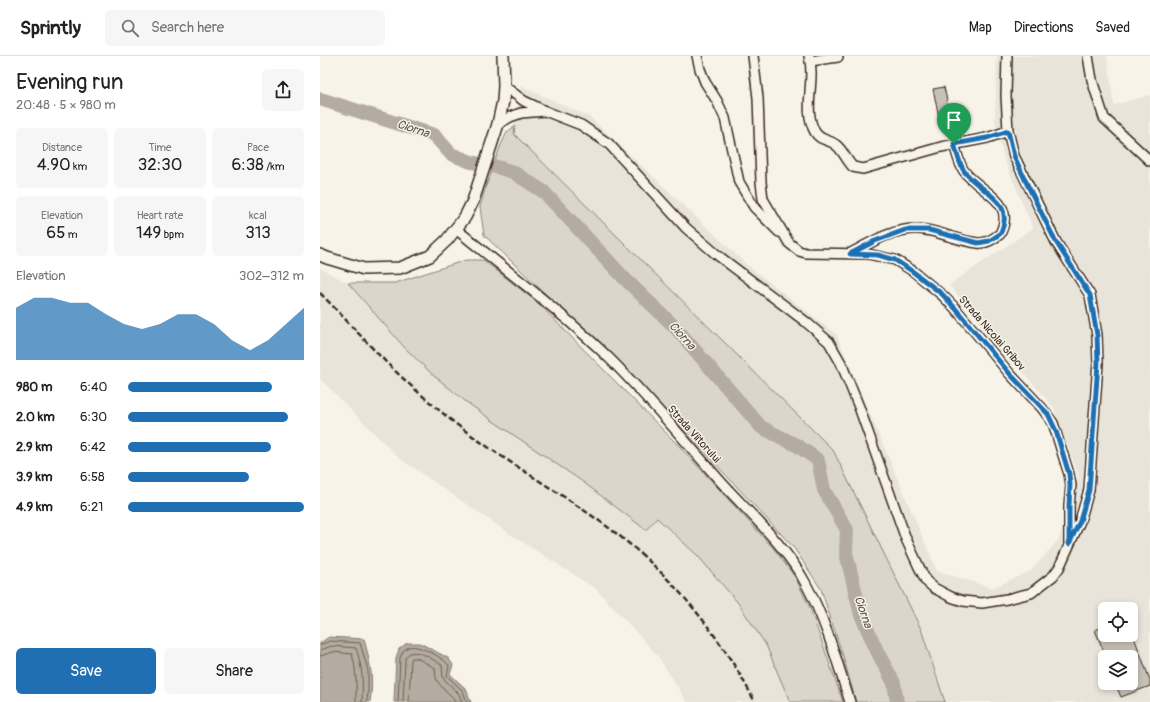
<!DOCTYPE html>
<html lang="en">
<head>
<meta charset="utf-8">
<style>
  body { margin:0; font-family:Pangolin,sans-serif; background:#f6f6f6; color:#222; height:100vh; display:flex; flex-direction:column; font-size:15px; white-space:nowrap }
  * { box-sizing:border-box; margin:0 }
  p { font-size:13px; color:#767676 }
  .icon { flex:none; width:22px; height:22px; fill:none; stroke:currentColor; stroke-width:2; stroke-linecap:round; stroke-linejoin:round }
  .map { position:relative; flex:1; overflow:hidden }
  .side { display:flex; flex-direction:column; background:#fff; width:320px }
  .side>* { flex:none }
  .fabs { position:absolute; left:778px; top:546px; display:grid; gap:8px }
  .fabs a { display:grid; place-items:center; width:40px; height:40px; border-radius:6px; background:#fff; box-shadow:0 2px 6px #0003; font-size:20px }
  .pin { position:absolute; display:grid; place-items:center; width:34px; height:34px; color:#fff; margin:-41px -17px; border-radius:50% 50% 50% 0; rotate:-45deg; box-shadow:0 0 4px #0007 }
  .pin .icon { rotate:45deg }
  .round { display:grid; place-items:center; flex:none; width:42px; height:42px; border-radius:6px; background:#f6f6f6 }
  .headline { display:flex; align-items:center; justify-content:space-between; height:68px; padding:0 16px }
  h1 { font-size:22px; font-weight:600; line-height:30px }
  .stats { display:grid; grid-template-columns:repeat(3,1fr); gap:6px; height:68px; padding:4px 16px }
  .stats div { display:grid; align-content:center; border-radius:6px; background:#f6f6f6; text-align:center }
  .stats b { font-size:17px; font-weight:600 }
  .stats small { font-size:11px; font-weight:400 }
  .stats p { font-size:11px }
  .chart { height:112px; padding:8px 16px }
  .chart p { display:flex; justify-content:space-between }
  .chart svg { width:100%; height:72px; margin-top:4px; fill:#1f6fb2; opacity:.7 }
  .primary-button { display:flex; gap:8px; margin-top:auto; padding:8px 16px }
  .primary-button a { flex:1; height:46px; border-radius:6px; background:#1f6fb2; color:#fff; font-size:16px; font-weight:600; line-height:46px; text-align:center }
  .primary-button a+a { background:#f6f6f6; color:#222 }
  ul { padding:0 16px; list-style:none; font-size:13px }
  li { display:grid; grid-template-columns:64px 48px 1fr; align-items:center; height:30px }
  li i { height:10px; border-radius:5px; background:#1f6fb2 }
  header { display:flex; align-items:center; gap:24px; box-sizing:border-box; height:56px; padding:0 20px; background:#fff; border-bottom:1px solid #e0e0e0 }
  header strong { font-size:19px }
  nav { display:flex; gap:22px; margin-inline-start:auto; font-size:14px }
  .search { width:280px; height:36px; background:#f6f6f6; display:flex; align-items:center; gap:10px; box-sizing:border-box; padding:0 14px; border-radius:6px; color:#767676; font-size:15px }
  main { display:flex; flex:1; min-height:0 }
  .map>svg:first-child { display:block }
</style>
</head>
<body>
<header>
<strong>Sprintly</strong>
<div class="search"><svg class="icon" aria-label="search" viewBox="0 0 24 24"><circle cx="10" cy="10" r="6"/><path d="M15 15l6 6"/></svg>Search here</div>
<nav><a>Map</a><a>Directions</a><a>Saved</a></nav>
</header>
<main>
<section class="side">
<div class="headline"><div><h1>Evening run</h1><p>20:48 · 5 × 980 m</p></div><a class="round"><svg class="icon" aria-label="share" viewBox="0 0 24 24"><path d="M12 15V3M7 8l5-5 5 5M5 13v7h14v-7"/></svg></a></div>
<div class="stats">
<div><p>Distance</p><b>4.90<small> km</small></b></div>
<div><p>Time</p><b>32:30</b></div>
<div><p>Pace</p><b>6:38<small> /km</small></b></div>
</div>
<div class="stats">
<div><p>Elevation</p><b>65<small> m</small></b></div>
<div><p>Heart rate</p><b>149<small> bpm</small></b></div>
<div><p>kcal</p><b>313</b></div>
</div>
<div class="chart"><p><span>Elevation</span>302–312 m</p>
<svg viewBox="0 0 160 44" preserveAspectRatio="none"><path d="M0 44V12L10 6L20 6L30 9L40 9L50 16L60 22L70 25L80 22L90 16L100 16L110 22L120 32L130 38L140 32L150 22L160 12V44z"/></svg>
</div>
<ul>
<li><b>980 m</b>6:40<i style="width:82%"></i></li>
<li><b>2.0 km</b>6:30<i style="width:91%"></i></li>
<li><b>2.9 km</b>6:42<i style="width:81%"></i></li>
<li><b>3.9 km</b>6:58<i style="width:69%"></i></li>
<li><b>4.9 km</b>6:21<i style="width:100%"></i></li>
</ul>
<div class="primary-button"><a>Save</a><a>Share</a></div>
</section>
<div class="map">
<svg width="830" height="646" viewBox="0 0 830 646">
  <rect width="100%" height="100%" fill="#f7f3e8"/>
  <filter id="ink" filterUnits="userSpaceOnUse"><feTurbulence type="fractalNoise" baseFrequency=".025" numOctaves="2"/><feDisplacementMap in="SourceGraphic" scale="8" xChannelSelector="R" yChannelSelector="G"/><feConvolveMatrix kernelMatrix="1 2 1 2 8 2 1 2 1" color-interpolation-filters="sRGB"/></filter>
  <g filter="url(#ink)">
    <g fill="#e9e4d9" fill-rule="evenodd">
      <path d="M 677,0 L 787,0 L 794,49 L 830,39 L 830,646 L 625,646 L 601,573 L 194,77 L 201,30 L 270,61 L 426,208 L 516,278 L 617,515 L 672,532 L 711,515 L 739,483 L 759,421 L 734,352 L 629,229 L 713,172 L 684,103 L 675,65 ZM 785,553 L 811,553 L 811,579 L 785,579 ZM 785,601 L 811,601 L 811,627 L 785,627 Z"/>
      <path d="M 0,212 L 28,227 L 85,292 L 112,318 L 145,345 L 173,365 L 263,426 L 326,474 L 337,462 L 378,500 L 418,547 L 446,589 L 470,646 L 367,646 L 338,600 L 276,533 L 187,476 L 79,402 L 0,323 Z"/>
    </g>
    <g fill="#dbd6cb" stroke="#8b8074">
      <path d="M 195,70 L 194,78 L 513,394 L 601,573 L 625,646 L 536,646 L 523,600 L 501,533 L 474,492 L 332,340 L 164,179 L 160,151 L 165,133 L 180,91 L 187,76 Z"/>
      <path d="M 146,204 L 163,204 L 217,246 L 363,394 L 454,493 L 475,521 L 490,552 L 523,646 L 470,646 L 446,589 L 418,547 L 378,500 L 337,462 L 326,474 L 263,426 L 173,365 L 145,345 L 112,318 L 85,292 L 28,227 L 75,227 Z"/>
    </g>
    <g fill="#b4aca0" stroke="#84786c">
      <path d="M 9,581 L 44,583 C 50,606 54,622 50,646 L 0,646 L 0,587 Z"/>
      <path d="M 87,587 L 100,587 L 128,602 L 133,609 L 130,618 L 146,633 L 151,646 L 74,646 L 76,602 L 79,593 Z"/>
    </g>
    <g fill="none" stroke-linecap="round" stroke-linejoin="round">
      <g stroke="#6b5e52" stroke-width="1">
        <path d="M 0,589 L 10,585 L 40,587 L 48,614 L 48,633 L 47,646"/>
        <path d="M 0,594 L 12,590 L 36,592 C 43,614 43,624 42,646"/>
        <path d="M 0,600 L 13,596 L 32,598 C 37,617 36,627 36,646"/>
        <path d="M 78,646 L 80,602 C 86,583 101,592 114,598 C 120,602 125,604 129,610 L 127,620 L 143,635 L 147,646"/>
        <path d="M 83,646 L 85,603 C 91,587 113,604 122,609 L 123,622 L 139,638 L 142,646"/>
        <path d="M 89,646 L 91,604 L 92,602 L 97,602 L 115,612 C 116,615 115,619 116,622 C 119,632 131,636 135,646"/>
      </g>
      <path stroke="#b4aca0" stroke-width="14" d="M 0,43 L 114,79 L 131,98 L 151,106 L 177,111 L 193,116 L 224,136 L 306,224 L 355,271 L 441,371 L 478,390 L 498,404 L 504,434 L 527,474 L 526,497 L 541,559 L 557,595 L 574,627 L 577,646"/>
    </g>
    <g fill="#c8c1b6" stroke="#3b2a1e">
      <path d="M 624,31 L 631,62 L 635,61 L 638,70 L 624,73 L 621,71 L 613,33 Z"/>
      <path d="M 785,570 L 785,579 L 811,579 L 811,573 L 830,624 L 830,630 L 801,641 L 795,627 L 811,627 L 811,601 L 786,601 L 775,574 Z"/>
    </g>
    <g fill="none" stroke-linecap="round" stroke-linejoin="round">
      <g stroke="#3b2a1e" stroke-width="12">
        <g id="minor">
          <path d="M 377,0 L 380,13 L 385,26 L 397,45 L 405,62 L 419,126 L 434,151 L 459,176"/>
          <path d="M 433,0 L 438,42 L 441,126 L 443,143 L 469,187 L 479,195 L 486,197 L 548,198 L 575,204 L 593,215 L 622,239 L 635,252 L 690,318 L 722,352 L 733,367 L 749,418 L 751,429 L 749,450 L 749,488"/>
          <path d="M 489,0 C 496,25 482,53 495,76 C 500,85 509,83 516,89 C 523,94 526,104 533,111 L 543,113 L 621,91 L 667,82 L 688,75"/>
          <path d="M 768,0 L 772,24 L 784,62 L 830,105"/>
          <path d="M 490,5 L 518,1"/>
          <path d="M 184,30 L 204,45 L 225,55"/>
          <path d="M 178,68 L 190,61 L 201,57 L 225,55 L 261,69 L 289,88 L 366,172 L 396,198 L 486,266 L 509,286 L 521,307 L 539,351 L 586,483 L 599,511 L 606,525 L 614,532 L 631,541 L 643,545 L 662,547 L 687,543 L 711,537 L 733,520 L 739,512 L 760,465 L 769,434 L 778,307 L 777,279 L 770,239 L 736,186 L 694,100 L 688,75 L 686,40 L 687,0"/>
          <path d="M 136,173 C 187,215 243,257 290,303 C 329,342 365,385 402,427 C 431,459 465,489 486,528 C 506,565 517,606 530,646"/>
          <path d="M 531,197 C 548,188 566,177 585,174 C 610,169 634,185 658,187 C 666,188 673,183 680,178 C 697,144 660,137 644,115 C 639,108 637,97 634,89"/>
        </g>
      </g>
      <g stroke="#3b2a1e" stroke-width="14">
        <path id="major" d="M 0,199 L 7,202 L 44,213 L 80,212 L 110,200 L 127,184 L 145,161 L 153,145 L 178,68 L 183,45 L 184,30 L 183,0"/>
      </g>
      <use href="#minor" stroke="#f7f3e8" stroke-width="9"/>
      <use href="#major" stroke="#f7f3e8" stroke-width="11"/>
      <path stroke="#3b2a1e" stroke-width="2.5" stroke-dasharray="6 3" stroke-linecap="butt" d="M 0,237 C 22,259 43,283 65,305 C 86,326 108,345 131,364 C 182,404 241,436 293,475 C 353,520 401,580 435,646"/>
    </g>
  </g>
  <g fill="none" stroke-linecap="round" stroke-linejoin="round" filter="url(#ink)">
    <g stroke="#fff" stroke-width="8">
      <path id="route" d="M 688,75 L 694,100 L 708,130 L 736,186 L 770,239 L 777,279 L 778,307 L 769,434 L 760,465 L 749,488 L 749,450 L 750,429 L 749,418 L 736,375 L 728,358 L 690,318 L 635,252 L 622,238 L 592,215 L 575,204 L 558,199 L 530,198 L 555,185 L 585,174 L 609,174 L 658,187 L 669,185 L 680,178 C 697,144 660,137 644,115 C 639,107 637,97 634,88 L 667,82 Z"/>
    </g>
    <use href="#route" stroke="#1f6fb2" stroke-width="5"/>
  </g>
  <g text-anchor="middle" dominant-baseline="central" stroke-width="3" stroke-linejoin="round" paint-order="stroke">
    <g font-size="11" fill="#3b2a1e" stroke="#f7f3e8">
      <text transform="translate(672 277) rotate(49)">Strada Nicolai Gribov</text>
      <text transform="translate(374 378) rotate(48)">Strada Viitorului</text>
    </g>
    <g font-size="12" font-style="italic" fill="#5f5145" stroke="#f7f3e8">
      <text transform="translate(93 73) rotate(18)">Ciorna</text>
      <text transform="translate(362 280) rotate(48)">Ciorna</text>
      <text transform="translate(543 556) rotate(71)">Ciorna</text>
    </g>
  </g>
</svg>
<div class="fabs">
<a><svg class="icon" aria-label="locate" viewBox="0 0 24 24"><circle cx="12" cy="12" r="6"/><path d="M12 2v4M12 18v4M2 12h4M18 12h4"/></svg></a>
<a><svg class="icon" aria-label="layers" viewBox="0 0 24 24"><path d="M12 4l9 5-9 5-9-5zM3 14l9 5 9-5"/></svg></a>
</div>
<div class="pin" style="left:634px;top:88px;background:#1e9e55"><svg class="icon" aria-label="arrive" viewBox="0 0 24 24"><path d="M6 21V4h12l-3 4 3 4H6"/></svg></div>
</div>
</main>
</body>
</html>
